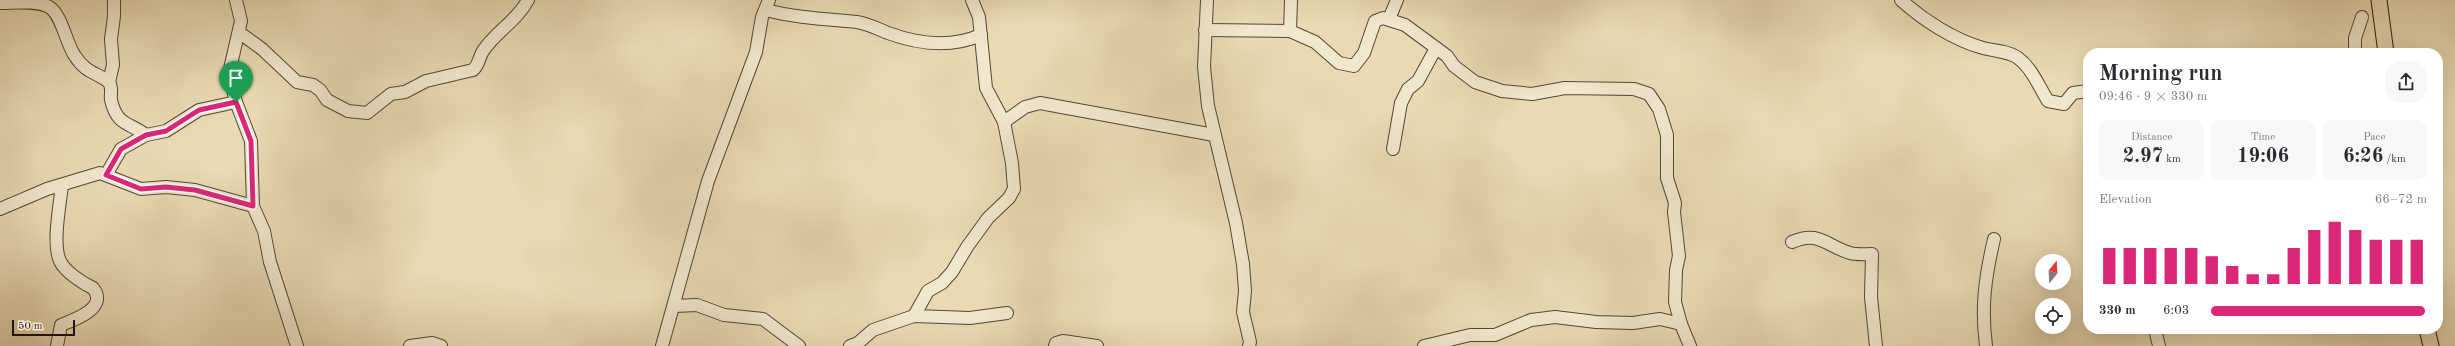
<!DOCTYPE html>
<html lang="en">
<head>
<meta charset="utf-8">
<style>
  body { margin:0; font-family:"Old Standard TT",serif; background:#f7f7f7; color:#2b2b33; height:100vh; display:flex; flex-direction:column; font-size:15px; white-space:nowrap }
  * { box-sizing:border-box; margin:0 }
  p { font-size:13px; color:#7c7c81 }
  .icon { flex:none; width:22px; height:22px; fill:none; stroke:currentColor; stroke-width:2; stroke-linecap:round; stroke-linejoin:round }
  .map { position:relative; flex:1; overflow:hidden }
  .details { position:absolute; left:2083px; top:48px; width:360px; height:286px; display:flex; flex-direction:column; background:#fff; border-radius:16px; box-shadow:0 4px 16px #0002 }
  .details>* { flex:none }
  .needle { width:26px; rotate:18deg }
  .controls { position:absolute; left:2035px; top:254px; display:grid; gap:8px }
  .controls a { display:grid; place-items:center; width:36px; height:36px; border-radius:50%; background:#fff; box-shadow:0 4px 16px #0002; font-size:20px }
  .scale { position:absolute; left:12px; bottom:10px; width:63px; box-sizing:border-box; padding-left:4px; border:2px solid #21160d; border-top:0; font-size:11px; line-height:14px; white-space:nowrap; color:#21160d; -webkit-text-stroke:3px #f1e7ce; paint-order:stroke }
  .pin { position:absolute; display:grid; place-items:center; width:34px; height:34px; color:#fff; margin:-41px -17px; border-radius:50% 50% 50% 0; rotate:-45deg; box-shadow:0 0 4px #0007 }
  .pin .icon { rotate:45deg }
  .round { display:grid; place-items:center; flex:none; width:42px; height:42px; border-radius:16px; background:#f7f7f7 }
  .headline { display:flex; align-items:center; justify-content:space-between; height:68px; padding:0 16px }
  h1 { font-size:22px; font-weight:600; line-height:30px }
  .figures { display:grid; grid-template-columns:repeat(3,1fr); gap:6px; height:68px; padding:4px 16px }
  .figures div { display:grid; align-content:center; border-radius:10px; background:#f7f7f7; text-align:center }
  .figures b { font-size:20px; font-weight:600 }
  .figures small { font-size:11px; font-weight:400 }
  .figures p { font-size:11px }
  .chart { height:112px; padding:8px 16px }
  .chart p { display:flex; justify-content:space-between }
  .chart svg { width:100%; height:72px; margin-top:4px; stroke:#db2777; stroke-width:6 }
  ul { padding:0 16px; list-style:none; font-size:13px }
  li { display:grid; grid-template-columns:64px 48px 1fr; align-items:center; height:30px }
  li i { height:10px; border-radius:5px; background:#db2777 }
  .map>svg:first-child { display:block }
</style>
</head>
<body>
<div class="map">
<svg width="2455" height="346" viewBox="0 0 2455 346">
  <rect width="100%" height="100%" fill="#e9dab3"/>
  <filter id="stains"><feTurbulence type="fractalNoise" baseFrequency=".005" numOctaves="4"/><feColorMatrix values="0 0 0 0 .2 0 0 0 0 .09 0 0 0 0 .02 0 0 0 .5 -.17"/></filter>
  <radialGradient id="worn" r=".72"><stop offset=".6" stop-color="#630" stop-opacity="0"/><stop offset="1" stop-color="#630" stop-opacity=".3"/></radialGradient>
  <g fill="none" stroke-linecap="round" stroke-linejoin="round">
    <g stroke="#534736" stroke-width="14">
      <g id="minor">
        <path d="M 236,0 L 241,21 L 229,73 L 236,102 L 251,141 L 253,206 L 264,231 L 270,262 L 297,346"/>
        <path d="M 1207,0 L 1204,67 L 1208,106 L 1236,223 L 1243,264 L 1245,291 L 1243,312 L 1250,342 L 1249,346"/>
        <path d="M 1901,0 C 1923,20 1954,40 1983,48 C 1994,51 2009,51 2018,58 C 2032,68 2039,87 2048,101 L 2064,104 L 2073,93 L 2088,91"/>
        <path d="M 0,3 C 14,3 37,0 49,7 C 62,14 66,44 75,56 C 85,72 95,72 109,82 C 113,89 110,93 111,100 C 117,126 129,122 146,135"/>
        <path d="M 766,10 C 797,18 826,19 857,22 C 869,24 878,29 888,33 C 918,44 951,48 981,35"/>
        <path d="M 1389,19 L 1397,0"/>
        <path d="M 1205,30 L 1290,31 L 1315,42 L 1339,63 L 1354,66 L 1364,53 L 1375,21 L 1383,18 L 1405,25 L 1447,56 L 1454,66 L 1475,82 L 1502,91 L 1532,94 L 1565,88 L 1634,89 L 1649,94 L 1659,109 L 1667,135 L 1667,178 L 1675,203 L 1674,212 L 1679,256 L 1676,270 L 1675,302 L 1681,324 L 1690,346"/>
        <path d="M 1290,31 L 1291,0"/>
        <path d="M 240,33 L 262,49 L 297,82 L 313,85 L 320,90 L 327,100 L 348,111 L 367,113 L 391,94 L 405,92 L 426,81 L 473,70 C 479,65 479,57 483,51 C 496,31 516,22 528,0"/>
        <path d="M 2355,53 L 2355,38 L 2362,17"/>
        <path d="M 109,82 L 113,65 L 111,39 L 114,16 L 114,0"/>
        <path d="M 1004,122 L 1025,107 L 1040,103 L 1214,135"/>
        <path d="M 1393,149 L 1401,103 L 1408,89 L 1418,81 L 1436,48"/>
        <path d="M 106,175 L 121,149 L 146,135 L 166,131 L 199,110 L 236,102"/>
        <path d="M 0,209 L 47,189 L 100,173 L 141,189 L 166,187 L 195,190 L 253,206"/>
        <path d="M 1792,242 C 1819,230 1826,246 1850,253 C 1857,255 1865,254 1872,254 L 1871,297 L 1876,346"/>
        <path d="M 674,306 L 697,305 L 724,315 L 763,319 L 799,346"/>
        <path d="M 914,316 L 928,291 L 942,283 L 952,272 L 967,247 L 988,218 L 1009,198 L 1014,189 L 1012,163 L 1004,122 L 986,88 L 979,17 L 972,0"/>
        <path d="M 2155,329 L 2159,346"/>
        <path d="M 57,346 L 61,325 C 74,320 109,308 93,288 C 84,284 65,272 60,261 C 52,244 60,204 62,185"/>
        <path d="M 410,346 L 432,343 L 441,346"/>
        <path d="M 662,346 L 708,181 L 756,52 L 762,17 L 769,0"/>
        <path d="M 850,346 L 858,343 L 873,330 L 914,316 L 970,318 L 1007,313"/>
        <path d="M 1055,346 L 1056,343 L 1063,341 L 1097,346"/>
        <path d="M 1424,346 L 1470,335 L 1495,335 L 1531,320 L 1555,317 L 1596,322 L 1633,323 L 1660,319 L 1681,324"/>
        <path d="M 1986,346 C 1981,307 1985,278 1994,239"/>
      </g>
    </g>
    <g stroke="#21160d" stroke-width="17">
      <g id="major">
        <path d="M 2379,0 L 2386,53"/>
        <path d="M 2427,329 L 2431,346"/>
      </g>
    </g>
    <use href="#minor" stroke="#f1e7ce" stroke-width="12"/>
    <use href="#major" stroke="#e9dab3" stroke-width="15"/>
  </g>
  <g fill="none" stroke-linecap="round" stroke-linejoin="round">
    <g stroke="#fff" stroke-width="8">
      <path id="route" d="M 236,102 L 251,141 L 253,206 L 195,190 L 166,187 L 141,189 L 106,175 L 121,149 L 146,135 L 166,131 L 199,110 Z"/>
    </g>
    <use href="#route" stroke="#db2777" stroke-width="5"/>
  </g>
  <rect width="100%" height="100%" filter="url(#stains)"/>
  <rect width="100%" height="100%" fill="url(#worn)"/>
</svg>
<div class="controls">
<a><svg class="needle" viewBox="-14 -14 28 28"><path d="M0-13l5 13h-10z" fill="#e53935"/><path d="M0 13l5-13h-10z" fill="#7c7c81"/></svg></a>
<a><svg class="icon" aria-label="locate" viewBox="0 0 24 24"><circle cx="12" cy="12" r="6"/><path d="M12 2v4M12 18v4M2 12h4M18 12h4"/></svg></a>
</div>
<div class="scale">50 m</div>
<div class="pin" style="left:236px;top:102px;background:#1e9e55"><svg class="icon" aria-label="arrive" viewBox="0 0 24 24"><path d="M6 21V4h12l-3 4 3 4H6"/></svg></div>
<section class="details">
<div class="headline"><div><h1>Morning run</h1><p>09:46 · 9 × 330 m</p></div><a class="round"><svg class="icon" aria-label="share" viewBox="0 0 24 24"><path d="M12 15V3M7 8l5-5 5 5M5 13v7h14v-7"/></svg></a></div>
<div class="figures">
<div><p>Distance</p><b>2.97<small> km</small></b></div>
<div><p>Time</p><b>19:06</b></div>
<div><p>Pace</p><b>6:26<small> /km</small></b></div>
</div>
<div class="chart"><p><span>Elevation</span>66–72 m</p>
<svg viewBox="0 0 160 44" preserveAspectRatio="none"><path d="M5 44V22M15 44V22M25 44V22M35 44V22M45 44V22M55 44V27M65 44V33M75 44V38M85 44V38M95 44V22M105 44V11M115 44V6M125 44V11M135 44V17M145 44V17M155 44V17"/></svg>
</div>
<ul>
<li><b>330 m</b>6:03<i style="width:99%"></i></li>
</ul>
</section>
</div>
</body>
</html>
